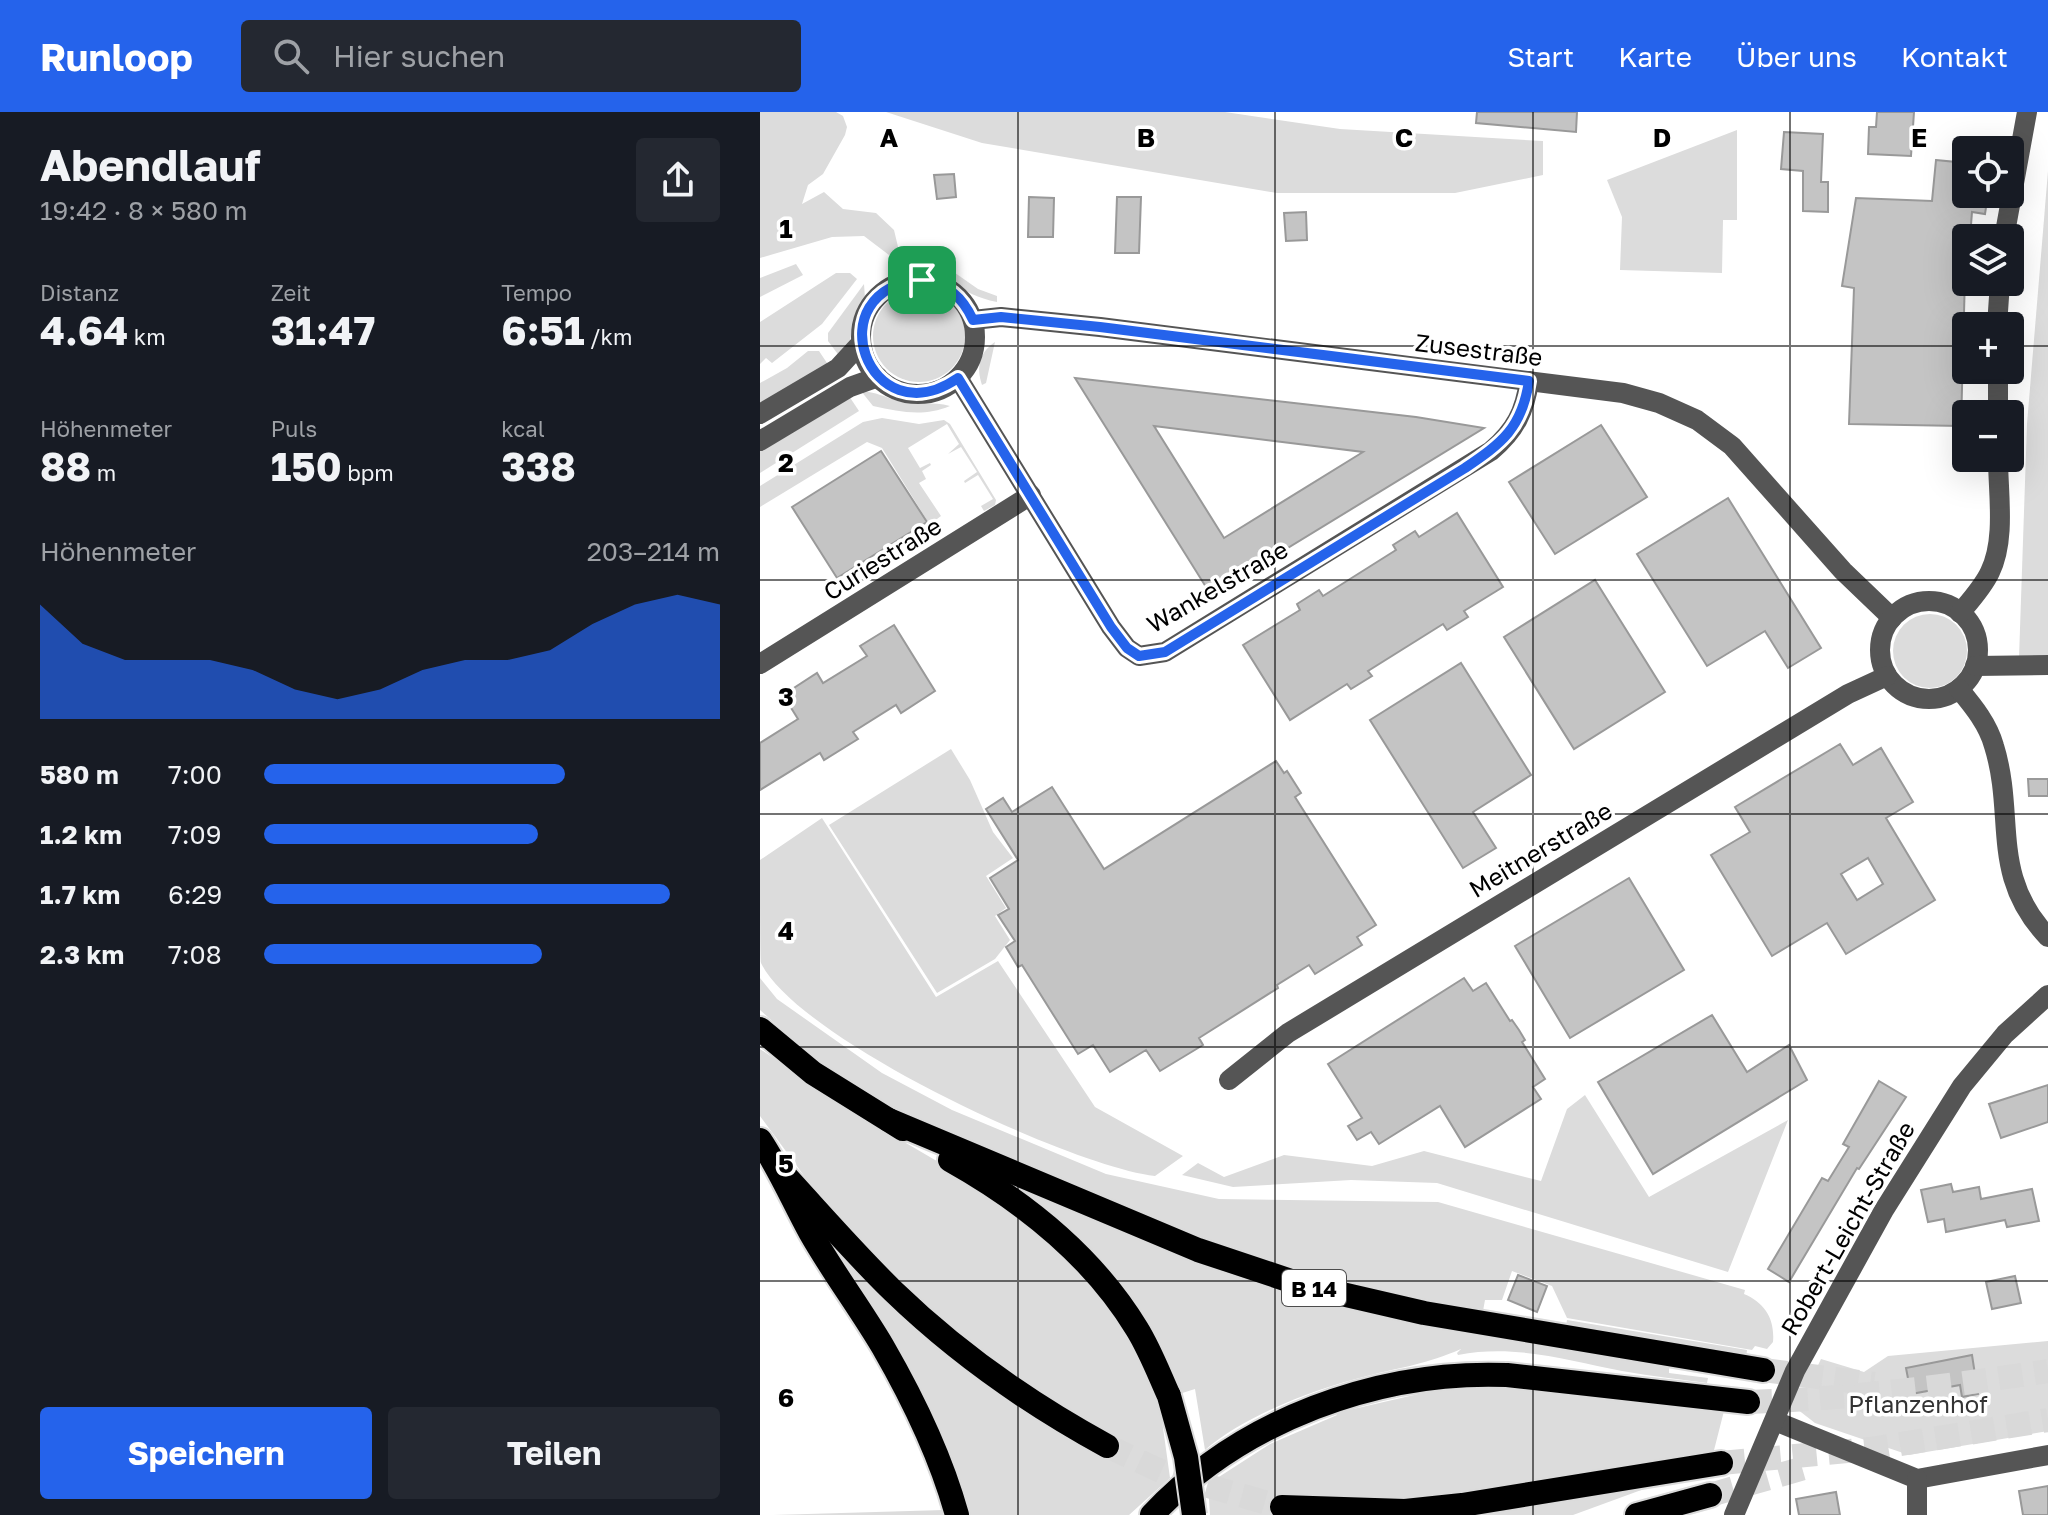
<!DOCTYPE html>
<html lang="de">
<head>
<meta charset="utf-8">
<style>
  body { margin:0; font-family:"Golos Text",sans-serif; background:#242831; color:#f1f3f6; height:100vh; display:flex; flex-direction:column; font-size:30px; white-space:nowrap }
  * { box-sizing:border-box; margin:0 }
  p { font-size:26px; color:#9ea1a6 }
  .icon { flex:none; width:44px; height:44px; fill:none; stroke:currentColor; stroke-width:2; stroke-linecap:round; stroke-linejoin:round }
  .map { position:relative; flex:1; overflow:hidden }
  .panel { display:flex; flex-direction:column; background:#171b24; width:760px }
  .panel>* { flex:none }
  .fabs { position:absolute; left:1192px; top:24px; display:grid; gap:16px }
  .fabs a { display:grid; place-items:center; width:72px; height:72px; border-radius:8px; background:#171b24; box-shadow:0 8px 32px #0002; font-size:40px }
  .pin { position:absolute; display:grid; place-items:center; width:68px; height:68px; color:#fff; margin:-34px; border-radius:16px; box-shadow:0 4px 12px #0006 }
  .round { display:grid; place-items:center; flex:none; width:84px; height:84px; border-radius:8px; background:#242831 }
  .headline { display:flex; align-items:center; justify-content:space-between; height:136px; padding:0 40px }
  h1 { font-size:44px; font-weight:700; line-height:60px }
  .stats { display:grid; grid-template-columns:repeat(3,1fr); gap:12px; height:136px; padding:8px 40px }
  .stats div { display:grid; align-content:center }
  .stats b { font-size:40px; font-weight:700 }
  .stats small { font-size:22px; font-weight:400 }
  .stats p { font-size:22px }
  .chart { height:224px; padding:16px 40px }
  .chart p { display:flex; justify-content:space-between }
  .chart svg { width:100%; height:144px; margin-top:8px; fill:#2563eb; opacity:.7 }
  .action { display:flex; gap:16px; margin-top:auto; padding:16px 40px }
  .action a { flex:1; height:92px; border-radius:8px; background:#2563eb; color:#fff; font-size:32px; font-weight:700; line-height:92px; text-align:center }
  .action a+a { background:#242831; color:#f1f3f6 }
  ul { padding:0 40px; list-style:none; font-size:26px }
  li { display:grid; grid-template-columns:128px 96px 1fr; align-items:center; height:60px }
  li i { height:20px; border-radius:10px; background:#2563eb }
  header { display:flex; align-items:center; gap:48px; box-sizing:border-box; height:112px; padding:0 40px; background:#2563eb; color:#fff }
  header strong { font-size:38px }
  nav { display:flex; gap:44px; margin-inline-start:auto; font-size:28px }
  .search { width:560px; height:72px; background:#242831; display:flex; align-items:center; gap:20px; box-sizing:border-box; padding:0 28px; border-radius:8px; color:#9ea1a6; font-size:30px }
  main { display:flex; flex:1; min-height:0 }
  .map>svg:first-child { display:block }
</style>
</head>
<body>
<header>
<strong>Runloop</strong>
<div class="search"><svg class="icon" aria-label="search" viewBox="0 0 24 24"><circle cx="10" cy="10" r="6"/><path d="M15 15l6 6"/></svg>Hier suchen</div>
<nav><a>Start</a><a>Karte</a><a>Über uns</a><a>Kontakt</a></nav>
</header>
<main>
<section class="panel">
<div class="headline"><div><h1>Abendlauf</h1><p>19:42 · 8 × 580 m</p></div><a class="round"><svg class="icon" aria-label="share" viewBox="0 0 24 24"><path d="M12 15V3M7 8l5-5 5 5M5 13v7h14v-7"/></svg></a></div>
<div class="stats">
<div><p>Distanz</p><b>4.64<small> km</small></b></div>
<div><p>Zeit</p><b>31:47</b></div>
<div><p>Tempo</p><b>6:51<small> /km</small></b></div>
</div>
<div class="stats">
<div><p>Höhenmeter</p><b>88<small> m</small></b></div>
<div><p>Puls</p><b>150<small> bpm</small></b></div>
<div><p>kcal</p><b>338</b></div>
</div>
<div class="chart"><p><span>Höhenmeter</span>203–214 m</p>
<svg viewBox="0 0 160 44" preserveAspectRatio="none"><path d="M0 44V9L10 21L20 26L30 26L40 26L50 29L60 35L70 38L80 35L90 29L100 26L110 26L120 23L130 15L140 9L150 6L160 9V44z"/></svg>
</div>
<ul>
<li><b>580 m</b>7:00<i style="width:66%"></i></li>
<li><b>1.2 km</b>7:09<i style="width:60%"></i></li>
<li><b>1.7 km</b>6:29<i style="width:89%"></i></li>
<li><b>2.3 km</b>7:08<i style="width:61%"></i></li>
</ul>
<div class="action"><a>Speichern</a><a>Teilen</a></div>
</section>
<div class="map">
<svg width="1288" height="1403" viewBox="0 0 1288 1403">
  <rect width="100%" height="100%" fill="#fff"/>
  <g fill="#dcdcdc">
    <path d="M 0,0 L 76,0 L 83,4 L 87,15 L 85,23 L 63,62 L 48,73 L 42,92 L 64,80 L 83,97 L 116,101 L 134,118 L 139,139 L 129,143 L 104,124 L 72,125 L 0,146 Z"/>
    <path d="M 126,0 L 465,0 L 580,17 L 783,29 L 783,63 L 695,81 L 517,81 L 222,31 Z"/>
    <path d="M 977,18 L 977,108 L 963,108 L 962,161 L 860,158 L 862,105 L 847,68 Z"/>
    <path d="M 1288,59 L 1288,543 L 1259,546 L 1267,312 Z"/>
    <path d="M 160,151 L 188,156 L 218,177 L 237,184 L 237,190 C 195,182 188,157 140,161 L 130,154 Z"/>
    <path d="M 36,152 L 43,163 L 0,185 L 0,166 Z"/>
    <path d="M 76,161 L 90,161 L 97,167 L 62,212 L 12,251 L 6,246 L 0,252 L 0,210 Z"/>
    <path d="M 104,172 L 105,186 L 94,206 L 89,234 L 80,245 L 68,229 L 68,221 Z"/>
    <circle cx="159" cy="224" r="46"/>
    <path d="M 235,230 L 226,271 L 222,273 C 216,255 219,241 235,230 Z"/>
    <path d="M 48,239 L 59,239 L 69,254 L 0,298 L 0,271 L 27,256 Z"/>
    <path d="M 101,279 C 116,280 125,285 138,289 C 156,294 173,289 190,294 C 163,305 141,300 113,294 Z"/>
    <path d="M 89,284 L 99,299 L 0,361 L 0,338 Z"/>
    <path d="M 122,306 L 159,312 L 184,308 L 190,312 L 236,388 L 235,393 L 224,399 L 221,394 L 233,387 L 218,363 L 205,371 L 204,369 L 217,360 L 201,335 L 188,342 L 199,332 L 187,312 L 148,336 L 160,356 L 170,351 L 171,353 L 162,359 L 166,367 L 159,371 L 181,404 L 173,410 L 175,414 L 140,435 L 137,430 L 168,410 L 122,336 L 107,330 L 0,395 L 0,374 L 103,310 Z"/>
    <circle cx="1170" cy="539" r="37"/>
    <path d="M 191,637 L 210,668 L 233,720 L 253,746 L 226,764 L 246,796 L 235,804 L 250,828 L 235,847 L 177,881 L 69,713 Z"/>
    <path d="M 62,706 L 176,885 L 238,849 L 335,995 L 423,1044 L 395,1064 C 310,1054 39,928 1,851 C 0,840 0,765 0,748 Z"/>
    <path d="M 0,866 L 17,887 L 122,961 L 192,998 L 346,1062 L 459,1087 L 678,1090 L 985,1178 L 984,1182 C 1005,1191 1015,1207 1013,1230 L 1007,1237 L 995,1234 L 992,1238 L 807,1206 L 792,1174 L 752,1159 L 742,1188 L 725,1188 L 723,1199 L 691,1197 L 599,1180 L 462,1138 L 171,1016 C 120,990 72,962 27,927 L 29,924 L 0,898 Z"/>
    <path d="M 0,937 L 98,1003 L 211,1069 L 323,1157 L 370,1224 L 399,1287 L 410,1366 L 369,1403 L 209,1403 C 175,1305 120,1214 67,1125 L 344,1340 L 352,1321 L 338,1316 L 335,1320 L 201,1228 L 110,1141 L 56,1080 L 0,1004 Z"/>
    <path d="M 825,983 L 889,1085 L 1028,1008 L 968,1160 L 677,1071 L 591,1068 L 473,1075 L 422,1063 L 438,1051 L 464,1065 L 524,1043 L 612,1054 L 664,1039 L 781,1069 L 807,997 Z"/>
    <path d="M 242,1063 L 736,1225 L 909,1255 L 909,1261 L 948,1266 L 947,1271 C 919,1267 890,1264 862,1259 C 807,1248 755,1232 698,1243 L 697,1241 L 701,1237 C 667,1252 642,1255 607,1264 C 555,1277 485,1303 445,1338 L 435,1277 L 419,1282 L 272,1091 Z"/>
    <path d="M 807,1208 L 987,1238 L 986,1246 L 806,1214 Z"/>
    <path d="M 1288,1229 L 1288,1319 L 1149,1343 L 1055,1311 L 1037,1297 L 1061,1247 L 1104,1260 L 1128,1244 Z"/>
    <path d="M 736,1275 L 795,1279 L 964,1299 L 952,1346 L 799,1371 L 533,1403 L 450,1403 L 448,1372 L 510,1332 L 577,1303 L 576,1301 L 680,1277 Z"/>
    <path d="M 895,1373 L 813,1403 L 674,1403 Z"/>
    <path d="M 184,1398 L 186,1403 L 13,1403 Z"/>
  </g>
  <g fill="#c4c4c4" stroke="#999" stroke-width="2" fill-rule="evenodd">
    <path d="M 717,0 L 817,0 L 816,20 L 716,11 Z"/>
    <path d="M 1117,0 L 1154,0 L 1151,44 L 1108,42 L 1109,15 L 1116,15 Z"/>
    <path d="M 1024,20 L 1063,22 L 1061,70 L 1068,70 L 1068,100 L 1043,99 L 1043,59 L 1021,57 Z"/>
    <path d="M 1176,48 L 1196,50 L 1195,63 L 1206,64 L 1206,82 L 1228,82 L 1225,102 L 1212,100 L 1210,126 L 1206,126 L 1201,314 L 1089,312 L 1094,176 L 1082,174 L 1096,86 L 1172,89 Z"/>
    <path d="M 194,62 L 196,85 L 177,87 L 174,63 Z"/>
    <path d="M 269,85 L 294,86 L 293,125 L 268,125 Z"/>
    <path d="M 357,85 L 381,85 L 379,141 L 355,141 Z"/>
    <path d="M 546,100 L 547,128 L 526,129 L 524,101 Z"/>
    <path d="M 315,266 L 656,305 L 724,316 L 451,483 ZM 394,314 L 603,340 L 464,426 Z"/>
    <path d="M 841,313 L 887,385 L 795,442 L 749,370 Z"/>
    <path d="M 121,339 L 167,410 L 77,466 L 32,395 Z"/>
    <path d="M 968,386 L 1061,536 L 1028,556 L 1005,519 L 947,554 L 877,442 Z"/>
    <path d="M 697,401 L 743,475 L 704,499 L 708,505 L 687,518 L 683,512 L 608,559 L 612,564 L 591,577 L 587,572 L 530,608 L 483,533 L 540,498 L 537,492 L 559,478 L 563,484 L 636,438 L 633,433 L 655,419 L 659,425 Z"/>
    <path d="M 835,468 L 905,580 L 814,637 L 744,525 Z"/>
    <path d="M 134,513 L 175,579 L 141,601 L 136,593 L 93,620 L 98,627 L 64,648 L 60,641 L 0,678 L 0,631 L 38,607 L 23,583 L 57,561 L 63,571 L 107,544 L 100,534 Z"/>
    <path d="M 701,551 L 771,663 L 713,700 L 736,736 L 703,756 L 610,608 Z"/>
    <path d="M 1080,632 L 1093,653 L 1121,636 L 1153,690 L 1126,706 L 1175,788 L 1086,842 L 1067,811 L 1012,844 L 951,743 L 990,720 L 975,695 ZM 1108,746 L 1123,772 L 1097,788 L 1081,762 Z"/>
    <path d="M 516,649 L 524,661 L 527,659 L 541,681 L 535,685 L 616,813 L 597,825 L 602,833 L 555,862 L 549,853 L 517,873 L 518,876 L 439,926 L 443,933 L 400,959 L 386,938 L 350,960 L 333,933 L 318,942 L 262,853 L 258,855 L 246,835 L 255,829 L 238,803 L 249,797 L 230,766 L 258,748 L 226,697 L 243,686 L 252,700 L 292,675 L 344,757 Z"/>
    <path d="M 1268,667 L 1288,667 L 1288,684 L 1269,684 Z"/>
    <path d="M 869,766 L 924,858 L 810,926 L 755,834 Z"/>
    <path d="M 704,866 L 713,879 L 726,871 L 750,909 L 752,908 L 759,918 L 765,928 L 762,930 L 785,967 L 773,975 L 781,987 L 705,1035 L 680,994 L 619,1032 L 611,1020 L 597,1028 L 588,1014 L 602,1006 L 568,952 Z"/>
    <path d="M 952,903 L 987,960 L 1029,933 L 1047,968 L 893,1062 L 838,970 Z"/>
    <path d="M 1119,969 L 1146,985 L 1099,1057 L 1097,1056 L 1029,1170 L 1008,1157 L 1062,1066 L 1068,1069 L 1089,1035 L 1083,1032 Z"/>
    <path d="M 1288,973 L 1288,1010 L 1241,1026 L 1229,992 Z"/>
    <path d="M 1191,1072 L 1193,1080 L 1219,1075 L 1221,1087 L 1272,1077 L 1279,1109 L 1247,1115 L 1245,1108 L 1186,1120 L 1184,1107 L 1168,1110 L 1161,1078 Z"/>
    <path d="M 758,1163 L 787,1174 L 777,1200 L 748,1188 Z"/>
    <path d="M 1255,1164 L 1261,1191 L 1232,1197 L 1226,1170 Z"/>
    <path d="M 1212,1243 L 1218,1282 L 1202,1285 L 1200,1273 L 1151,1282 L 1146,1256 Z"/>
    <path d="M 1288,1374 L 1288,1403 L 1263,1403 L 1259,1379 Z"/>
    <path d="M 1076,1380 L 1080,1403 L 1039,1403 L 1036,1387 Z"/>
  </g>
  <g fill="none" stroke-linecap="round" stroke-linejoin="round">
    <g stroke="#d9d9d9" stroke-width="24" stroke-dasharray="24 12" stroke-linecap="butt">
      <path d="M 1003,1258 L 1114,1272"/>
      <path d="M 988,1290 C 1089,1287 1188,1274 1288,1259"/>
      <path d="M 347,1334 L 409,1363 L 522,1395"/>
      <path d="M 961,1351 L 1110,1337 L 1288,1308"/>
      <path d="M 950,1383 L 1051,1354"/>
    </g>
    <g stroke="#dbdbdb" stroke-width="28">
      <g id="highway">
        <path d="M 0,917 L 53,961 L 143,1017"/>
        <path d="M 129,1008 L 438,1138 L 543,1173 L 664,1201 L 1003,1258"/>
        <path d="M 0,1028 C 20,1058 33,1089 50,1120 C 72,1159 100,1196 123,1235 C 153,1287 181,1345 197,1403"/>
        <path d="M 190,1048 C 265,1090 332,1143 377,1217 C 390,1238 399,1262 409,1284"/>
        <path d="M 19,1057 C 57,1098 93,1140 133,1179 C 196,1240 270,1292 347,1334"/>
        <path d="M 522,1395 L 645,1399 L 702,1393 L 961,1351"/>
        <path d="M 392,1403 C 481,1308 618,1258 747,1263 L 988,1290"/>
        <path d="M 877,1403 L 950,1383"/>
      </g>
    </g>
    <g stroke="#555" stroke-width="20">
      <path d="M 1244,126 L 1267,0"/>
      <circle cx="158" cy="225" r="57"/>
      <path d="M 213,208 L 241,205 L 340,215 L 863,281 L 899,291 L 937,308 L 972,334 L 1083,459 L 1132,506"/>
      <path d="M 1237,214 L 1240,170"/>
      <path d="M 1238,258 L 1238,302"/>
      <path d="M 198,266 L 351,515 L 367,536 L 379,544 L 405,540 L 731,339 C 755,319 765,299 769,269"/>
      <path d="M 0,302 L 78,256 L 101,231"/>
      <path d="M 0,329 L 90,275 L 118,265"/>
      <circle cx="1169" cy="538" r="49"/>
      <path d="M 1200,501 C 1211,488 1223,475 1230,460 C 1246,427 1238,381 1238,346"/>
      <path d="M 0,552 L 271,383"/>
      <path d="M 1215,554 L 1288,553"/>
      <path d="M 1199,577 C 1213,594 1228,612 1234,634 C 1256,705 1229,763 1288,825"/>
      <path d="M 469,968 L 528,921 L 1088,582 L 1127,564"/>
      <path d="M 1015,1309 L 1157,1367 L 1288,1343"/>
      <path d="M 1157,1367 L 1157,1403"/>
      <path d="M 974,1403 L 1035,1259 L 1124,1098 L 1202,974 L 1245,922 L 1288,883"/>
    </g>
    <use href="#highway" stroke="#000" stroke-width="24"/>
    <g stroke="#dbdbdb" stroke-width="28" stroke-linecap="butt">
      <path id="highway-bridge" d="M 409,1284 L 426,1345 L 434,1403"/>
    </g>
    <use href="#highway-bridge" stroke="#000" stroke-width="24"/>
  </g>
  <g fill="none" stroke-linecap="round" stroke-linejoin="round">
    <g stroke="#fff" stroke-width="16">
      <path id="route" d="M 162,168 C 188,173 202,184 213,208 L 241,205 L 340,215 L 769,269 C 762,316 742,331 705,356 L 405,540 L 379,544 L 367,536 L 351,515 L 198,266 C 108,328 54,176 162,168 Z"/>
    </g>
    <use href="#route" stroke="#2563eb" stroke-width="10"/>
  </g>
  <path fill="none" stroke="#000" stroke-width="2" stroke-opacity="0.55" d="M 258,0 L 258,1403M 515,0 L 515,1403M 773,0 L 773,1403M 1030,0 L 1030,1403M 0,234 L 1206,234M 1250,234 L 1288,234M 0,468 L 1288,468M 0,702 L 1288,702M 0,935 L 1288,935M 0,1169 L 1288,1169"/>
  <g text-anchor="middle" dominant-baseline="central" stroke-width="7" stroke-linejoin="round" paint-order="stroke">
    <rect fill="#fff" stroke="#4c4c4c" stroke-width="2" x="522" y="1158" width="64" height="36" rx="6"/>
    <g font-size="22" font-weight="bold" fill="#000">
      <text x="554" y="1176">B 14</text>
    </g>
    <g font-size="24" fill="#000" stroke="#fff">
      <text transform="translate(719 237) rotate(7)">Zusestraße</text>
      <text transform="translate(122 446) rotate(-32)">Curiestraße</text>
      <text transform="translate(457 474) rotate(-30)">Wankelstraße</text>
      <text transform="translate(780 737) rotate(-31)">Meitnerstraße</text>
      <text transform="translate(1087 1116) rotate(-60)">Robert-Leicht-Straße</text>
    </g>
    <g font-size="24" fill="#333" stroke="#fff">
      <text x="1158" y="1291">Pflanzenhof</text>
    </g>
  </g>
  <g font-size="26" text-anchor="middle" font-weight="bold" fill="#000" stroke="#fff" stroke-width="7" stroke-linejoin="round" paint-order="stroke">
    <text x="129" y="35">A</text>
    <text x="386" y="35">B</text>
    <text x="644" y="35">C</text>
    <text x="902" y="35">D</text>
    <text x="1159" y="35">E</text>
    <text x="26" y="126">1</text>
    <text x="26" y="360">2</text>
    <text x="26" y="594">3</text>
    <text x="26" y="828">4</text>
    <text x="26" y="1061">5</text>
    <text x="26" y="1295">6</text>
  </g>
</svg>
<div class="fabs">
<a><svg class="icon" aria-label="locate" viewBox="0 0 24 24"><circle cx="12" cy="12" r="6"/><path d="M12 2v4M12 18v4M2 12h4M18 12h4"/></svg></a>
<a><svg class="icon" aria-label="layers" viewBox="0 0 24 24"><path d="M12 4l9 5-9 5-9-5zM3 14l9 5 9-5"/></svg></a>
<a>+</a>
<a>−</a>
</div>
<div class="pin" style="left:162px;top:168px;background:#1e9e55"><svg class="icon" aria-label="arrive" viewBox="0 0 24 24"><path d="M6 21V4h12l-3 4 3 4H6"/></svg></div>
</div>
</main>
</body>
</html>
